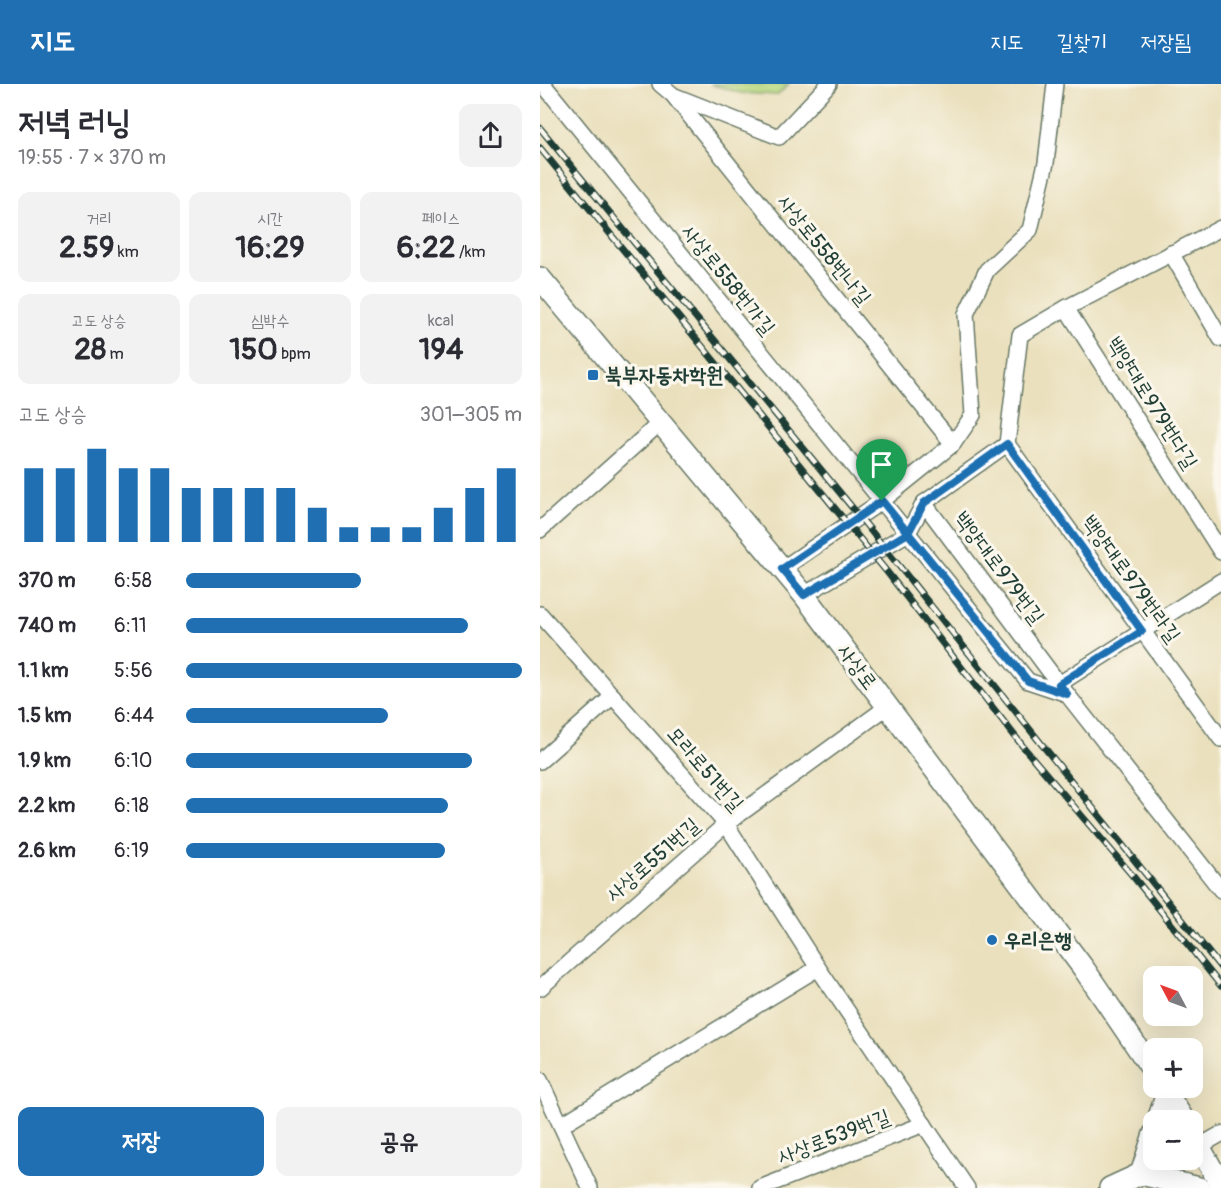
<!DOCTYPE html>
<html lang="ko">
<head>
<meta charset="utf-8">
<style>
  body { margin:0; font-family:Pangolin,"Poor Story",sans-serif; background:#f2f2f3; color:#2b2b33; height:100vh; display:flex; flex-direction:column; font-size:22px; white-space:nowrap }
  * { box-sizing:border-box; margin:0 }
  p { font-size:20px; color:#7c7c81 }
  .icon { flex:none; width:33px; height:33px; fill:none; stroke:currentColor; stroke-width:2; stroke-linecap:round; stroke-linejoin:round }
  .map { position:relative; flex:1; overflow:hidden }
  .details { display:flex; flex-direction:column; background:#fff; width:540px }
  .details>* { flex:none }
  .needle { width:39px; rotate:311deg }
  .buttons { position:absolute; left:603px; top:882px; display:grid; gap:12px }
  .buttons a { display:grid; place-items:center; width:60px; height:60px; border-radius:12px; background:#fff; box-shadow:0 6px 24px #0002; font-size:30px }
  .pin { position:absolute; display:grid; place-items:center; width:51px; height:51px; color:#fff; margin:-62px -26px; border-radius:50% 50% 50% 0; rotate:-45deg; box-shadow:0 0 6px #0007 }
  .pin .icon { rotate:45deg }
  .round { display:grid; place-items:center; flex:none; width:63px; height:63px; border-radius:12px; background:#f2f2f3 }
  .headline { display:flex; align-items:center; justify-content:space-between; height:102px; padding:0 18px }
  h1 { font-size:33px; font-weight:700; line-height:45px }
  .figures { display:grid; grid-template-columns:repeat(3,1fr); gap:9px; height:102px; padding:6px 18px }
  .figures div { display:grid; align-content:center; border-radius:12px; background:#f2f2f3; text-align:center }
  .figures b { font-size:30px; font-weight:700 }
  .figures small { font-size:16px; font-weight:400 }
  .figures p { font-size:16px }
  .chart { height:168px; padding:12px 18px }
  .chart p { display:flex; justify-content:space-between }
  .chart svg { width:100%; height:108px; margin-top:6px; stroke:#1f6fb2; stroke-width:6 }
  .cta { display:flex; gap:12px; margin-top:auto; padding:12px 18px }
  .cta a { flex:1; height:69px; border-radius:12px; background:#1f6fb2; color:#fff; font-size:24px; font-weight:700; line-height:69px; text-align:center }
  .cta a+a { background:#f2f2f3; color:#2b2b33 }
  ul { padding:0 18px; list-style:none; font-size:20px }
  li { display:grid; grid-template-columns:96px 72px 1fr; align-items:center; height:45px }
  li i { height:15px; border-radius:8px; background:#1f6fb2 }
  header { display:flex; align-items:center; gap:36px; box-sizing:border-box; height:84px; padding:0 30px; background:#1f6fb2; color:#fff }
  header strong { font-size:28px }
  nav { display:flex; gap:33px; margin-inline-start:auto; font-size:21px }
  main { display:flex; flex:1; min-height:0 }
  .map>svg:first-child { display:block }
</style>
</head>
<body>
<header>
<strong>지도</strong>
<nav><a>지도</a><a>길찾기</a><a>저장됨</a></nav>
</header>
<main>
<section class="details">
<div class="headline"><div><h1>저녁 러닝</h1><p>19:55 · 7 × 370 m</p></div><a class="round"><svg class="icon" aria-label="share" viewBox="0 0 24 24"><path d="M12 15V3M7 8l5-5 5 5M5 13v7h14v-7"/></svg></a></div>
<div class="figures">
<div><p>거리</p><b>2.59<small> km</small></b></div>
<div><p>시간</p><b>16:29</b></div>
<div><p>페이스</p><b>6:22<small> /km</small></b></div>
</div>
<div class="figures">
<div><p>고도 상승</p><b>28<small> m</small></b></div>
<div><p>심박수</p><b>150<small> bpm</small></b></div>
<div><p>kcal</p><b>194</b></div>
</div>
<div class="chart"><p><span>고도 상승</span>301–305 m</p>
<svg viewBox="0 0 160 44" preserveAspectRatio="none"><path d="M5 44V14M15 44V14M25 44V6M35 44V14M45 44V14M55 44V22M65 44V22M75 44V22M85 44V22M95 44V30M105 44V38M115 44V38M125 44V38M135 44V30M145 44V22M155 44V14"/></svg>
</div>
<ul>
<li><b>370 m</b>6:58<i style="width:52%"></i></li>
<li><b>740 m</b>6:11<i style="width:84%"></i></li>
<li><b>1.1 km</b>5:56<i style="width:100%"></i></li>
<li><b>1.5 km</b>6:44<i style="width:60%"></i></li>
<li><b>1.9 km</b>6:10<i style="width:85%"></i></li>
<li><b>2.2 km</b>6:18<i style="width:78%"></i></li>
<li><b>2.6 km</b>6:19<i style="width:77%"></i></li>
</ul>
<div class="cta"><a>저장</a><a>공유</a></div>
</section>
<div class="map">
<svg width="681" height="1104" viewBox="0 0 681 1104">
  <rect width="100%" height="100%" fill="#fbf7ec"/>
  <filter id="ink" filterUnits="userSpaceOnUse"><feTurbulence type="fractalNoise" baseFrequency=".0167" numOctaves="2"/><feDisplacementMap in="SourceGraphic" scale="12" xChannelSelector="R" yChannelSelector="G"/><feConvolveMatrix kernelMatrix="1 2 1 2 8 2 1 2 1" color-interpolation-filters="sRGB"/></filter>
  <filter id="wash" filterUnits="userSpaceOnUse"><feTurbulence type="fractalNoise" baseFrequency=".008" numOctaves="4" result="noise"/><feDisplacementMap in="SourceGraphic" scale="24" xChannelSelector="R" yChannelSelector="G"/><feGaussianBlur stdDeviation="1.35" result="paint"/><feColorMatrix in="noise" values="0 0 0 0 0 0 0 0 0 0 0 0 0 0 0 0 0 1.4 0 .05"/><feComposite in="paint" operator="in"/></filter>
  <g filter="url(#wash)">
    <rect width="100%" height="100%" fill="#eae0bd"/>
    <path fill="#b7d87f" stroke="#6b8a5a" stroke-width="1.5" d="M 170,0 L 249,0 L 238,11 L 201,9 Z"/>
  </g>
  <g filter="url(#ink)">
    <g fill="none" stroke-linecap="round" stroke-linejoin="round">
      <g stroke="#667664" stroke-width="18">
        <g id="street">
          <path d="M 3,0 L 488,597 L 527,610"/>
          <path d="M 120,0 L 133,11 L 413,360"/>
          <path d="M 135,12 L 239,53 L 289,0"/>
          <path d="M 631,169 L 681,255"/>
          <path d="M 526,224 L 681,468"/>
          <path d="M 467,360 L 681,655"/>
          <path d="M 384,419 L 519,600 L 681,806"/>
          <path d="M 0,446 L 120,339"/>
          <path d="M 242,485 L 342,417 L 413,360 L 433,331 L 426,230 L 447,186 L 490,146 L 506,79 L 515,0"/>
          <path d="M 264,511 L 368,449 L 384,419 L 467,360 L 480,251 L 526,224 L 681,144"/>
          <path d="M 0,530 L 186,740 L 278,884 L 427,1104"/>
          <path d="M 519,600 L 681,497"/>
          <path d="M 0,677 L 73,612"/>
          <path d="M 0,904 L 186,740 L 347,623"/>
          <path d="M 0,996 L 50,1104"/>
          <path d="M 21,1041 L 278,884"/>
          <path d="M 660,1062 L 681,1050"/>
          <path d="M 220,1104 L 384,1040"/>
        </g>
      </g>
      <g stroke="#667664" stroke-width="24">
        <g id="secondary">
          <path d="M 0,194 L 264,511 L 544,885 L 614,988"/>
          <path d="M 623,1004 L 644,1036"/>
          <path d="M 618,1036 L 627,1009"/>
          <path d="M 614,1050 L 601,1090 L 659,1104"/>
          <path d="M 652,1050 L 681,1101"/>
          <path d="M 570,1104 L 631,1076"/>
        </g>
      </g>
      <use href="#street" stroke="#fff" stroke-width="15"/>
      <use href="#secondary" stroke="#fff" stroke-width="21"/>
      <g stroke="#1f3d34" stroke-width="7">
        <g id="rail">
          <path d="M 0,44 L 315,427 L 681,884"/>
          <path d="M 0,64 L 347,488 L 485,665 L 592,791 L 681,902"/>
        </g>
      </g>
      <use href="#rail" stroke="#fbf7ec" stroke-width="4.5" stroke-dasharray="14" stroke-linecap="butt"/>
    </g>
  </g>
  <g fill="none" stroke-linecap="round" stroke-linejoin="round" filter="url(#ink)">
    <g stroke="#fff" stroke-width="12">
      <path id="route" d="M 342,417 L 242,485 L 264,511 L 368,449 L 384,419 L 467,360 L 602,547 L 519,600 L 527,610 L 488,597 L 342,417"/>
    </g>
    <use href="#route" stroke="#1f6fb2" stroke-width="8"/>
  </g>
  <g fill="#1f6fb2" stroke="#fbf7ec" stroke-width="2">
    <rect x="47" y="285" width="12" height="12" rx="3"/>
    <circle cx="452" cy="856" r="6"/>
  </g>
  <g text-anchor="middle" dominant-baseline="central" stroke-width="6" stroke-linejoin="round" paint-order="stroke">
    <g font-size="21" fill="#1f3d34" stroke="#fbf7ec">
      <text transform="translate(284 166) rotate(51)">사상로558번나길</text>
      <text transform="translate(188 196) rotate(51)">사상로558번가길</text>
      <text transform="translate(612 319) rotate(58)">백양대로979번다길</text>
      <text transform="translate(459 484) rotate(53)">백양대로979번길</text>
      <text transform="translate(591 495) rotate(54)">백양대로979번라길</text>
      <text transform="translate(317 583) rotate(53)">사상로</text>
      <text transform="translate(165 685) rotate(49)">모라로51번길</text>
      <text transform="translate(113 776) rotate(-41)">사상로551번길</text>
      <text transform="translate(294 1053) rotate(-21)">사상로539번길</text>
    </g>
    <g font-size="21" font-weight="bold" fill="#1f3d34" stroke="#fbf7ec" text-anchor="start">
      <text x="65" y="291">북부자동차학원</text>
      <text x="464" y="856">우리은행</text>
    </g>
  </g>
</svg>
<div class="buttons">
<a><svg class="needle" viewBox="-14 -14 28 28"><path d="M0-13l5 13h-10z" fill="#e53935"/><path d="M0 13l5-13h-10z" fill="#7c7c81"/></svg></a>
<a>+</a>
<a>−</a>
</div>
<div class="pin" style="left:342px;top:417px;background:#1e9e55"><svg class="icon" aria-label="arrive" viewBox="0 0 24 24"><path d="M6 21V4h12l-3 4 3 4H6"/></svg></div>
</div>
</main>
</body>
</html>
